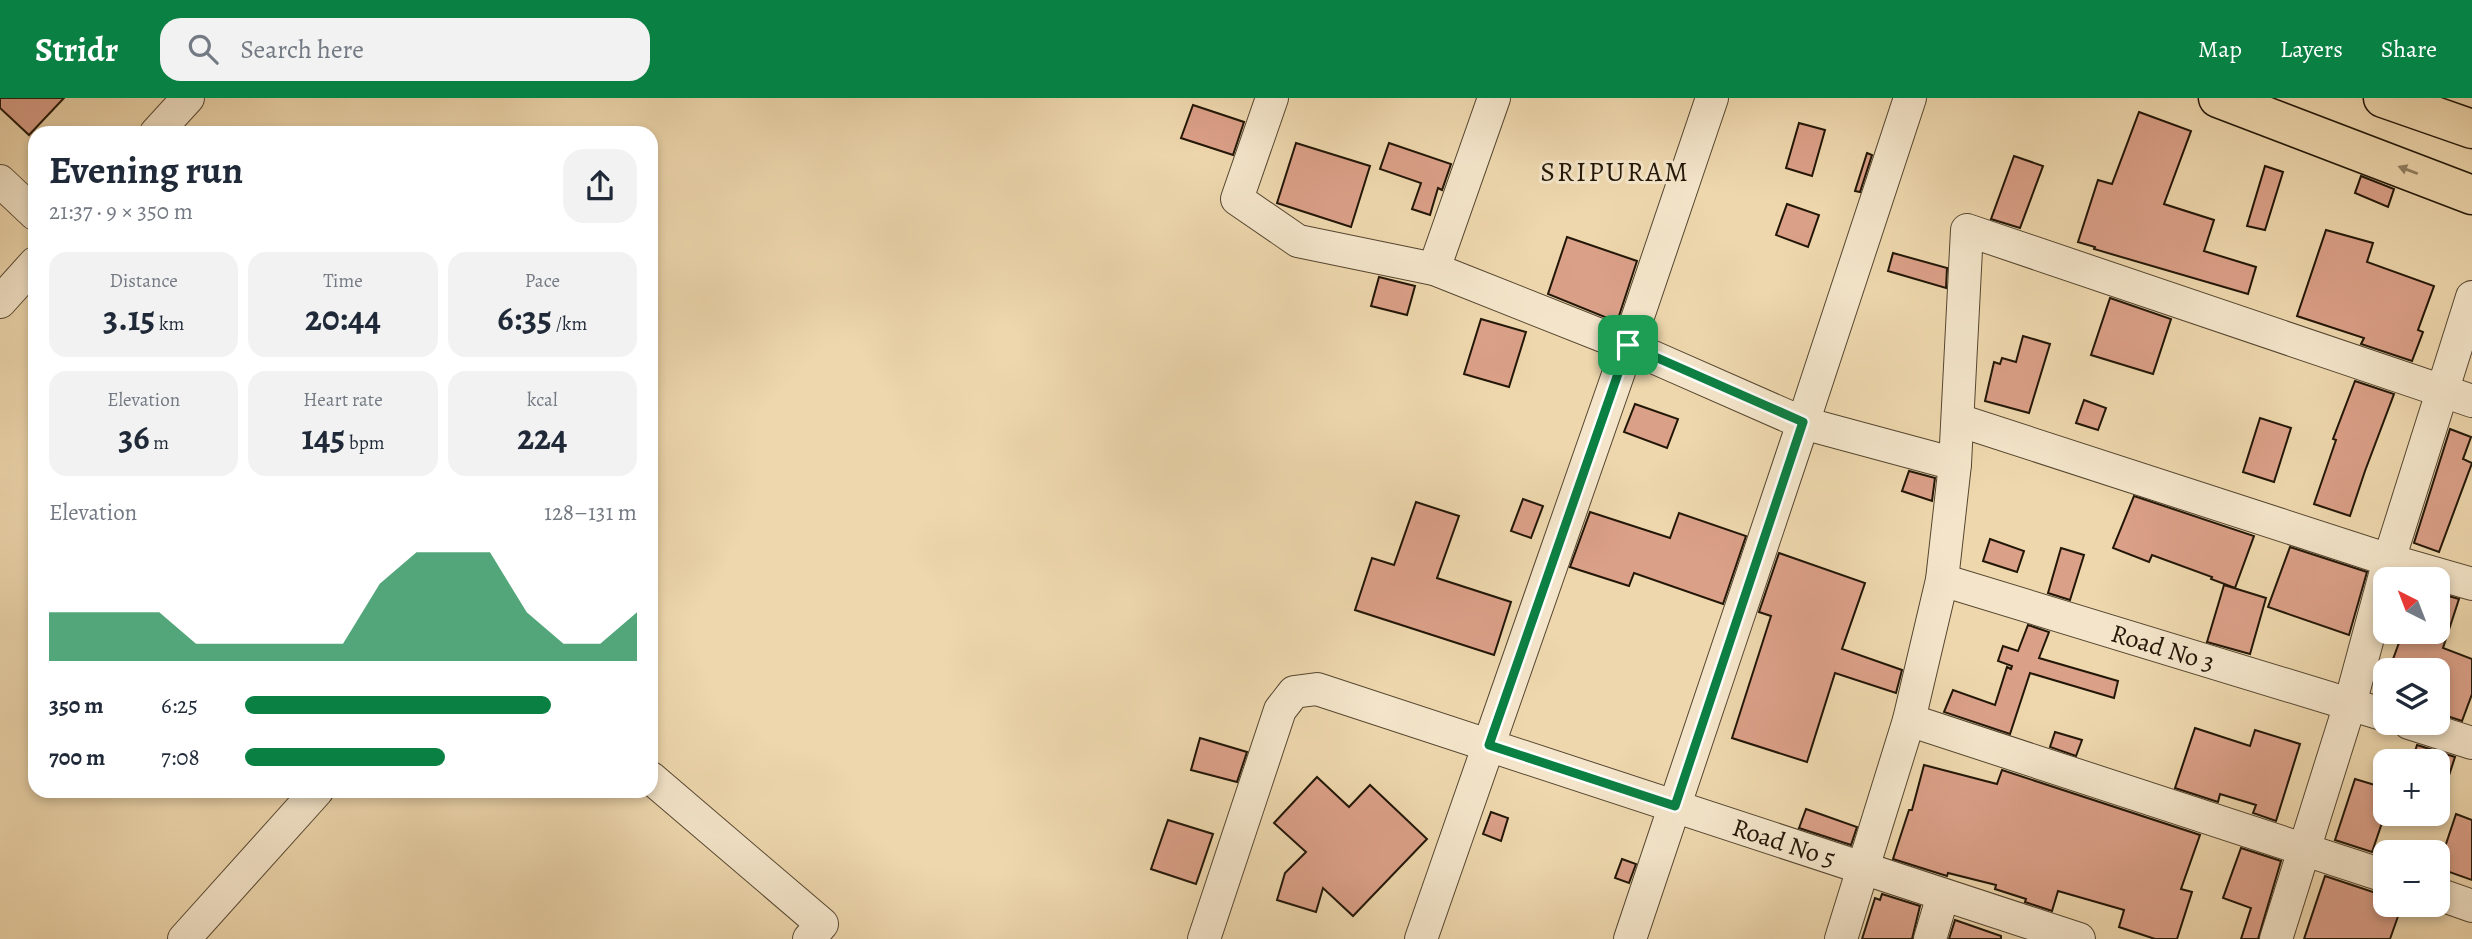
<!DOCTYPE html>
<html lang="en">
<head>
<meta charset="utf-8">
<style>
  body { margin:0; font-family:Alegreya,serif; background:#f2f2f3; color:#1f2937; height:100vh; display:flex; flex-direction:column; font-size:26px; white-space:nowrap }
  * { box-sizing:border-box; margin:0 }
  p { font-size:23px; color:#747a83 }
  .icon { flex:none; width:38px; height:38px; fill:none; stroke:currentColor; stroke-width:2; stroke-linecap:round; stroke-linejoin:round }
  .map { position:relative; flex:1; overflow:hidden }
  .sheet { position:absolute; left:28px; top:28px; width:630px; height:672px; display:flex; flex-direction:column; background:#fff; border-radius:21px; box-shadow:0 4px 10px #0003 }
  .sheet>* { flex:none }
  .needle { width:46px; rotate:318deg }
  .buttons { position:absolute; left:2373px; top:469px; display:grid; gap:14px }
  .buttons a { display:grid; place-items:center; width:77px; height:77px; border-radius:14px; background:#fff; box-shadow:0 4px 10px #0003; font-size:35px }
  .pin { position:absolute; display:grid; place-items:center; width:60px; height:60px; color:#fff; margin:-30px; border-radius:14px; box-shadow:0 4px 10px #0006 }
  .round { display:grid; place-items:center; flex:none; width:74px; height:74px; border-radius:21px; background:#f2f2f3 }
  .headline { display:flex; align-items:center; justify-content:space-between; height:119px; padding:0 21px }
  h1 { font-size:38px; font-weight:600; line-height:52px }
  .metrics { display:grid; grid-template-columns:repeat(3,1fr); gap:10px; height:119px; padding:7px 21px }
  .metrics div { display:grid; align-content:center; border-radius:18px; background:#f2f2f3; text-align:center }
  .metrics b { font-size:35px; font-weight:600 }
  .metrics small { font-size:19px; font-weight:400 }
  .metrics p { font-size:19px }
  .chart { height:196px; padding:14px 21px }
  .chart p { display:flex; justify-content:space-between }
  .chart svg { width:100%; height:126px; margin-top:7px; fill:#0b8043; opacity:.7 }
  ul { padding:0 21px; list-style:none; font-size:23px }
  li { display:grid; grid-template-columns:112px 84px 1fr; align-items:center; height:52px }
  li i { height:18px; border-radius:9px; background:#0b8043 }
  header { display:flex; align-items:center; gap:42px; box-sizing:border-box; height:98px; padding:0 35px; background:#0b8043; color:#fff }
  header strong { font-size:33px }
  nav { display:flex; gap:38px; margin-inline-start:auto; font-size:24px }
  .search { width:490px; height:63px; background:#f2f2f3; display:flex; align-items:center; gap:18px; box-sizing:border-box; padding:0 24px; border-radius:21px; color:#747a83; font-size:26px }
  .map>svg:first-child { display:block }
</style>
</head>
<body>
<header>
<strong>Stridr</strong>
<div class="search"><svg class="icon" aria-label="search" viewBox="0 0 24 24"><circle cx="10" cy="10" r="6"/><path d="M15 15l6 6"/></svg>Search here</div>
<nav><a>Map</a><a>Layers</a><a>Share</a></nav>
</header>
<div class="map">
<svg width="2472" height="841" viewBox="0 0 2472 841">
  <rect width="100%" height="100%" fill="#eed7ad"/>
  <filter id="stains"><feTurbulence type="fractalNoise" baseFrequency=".00286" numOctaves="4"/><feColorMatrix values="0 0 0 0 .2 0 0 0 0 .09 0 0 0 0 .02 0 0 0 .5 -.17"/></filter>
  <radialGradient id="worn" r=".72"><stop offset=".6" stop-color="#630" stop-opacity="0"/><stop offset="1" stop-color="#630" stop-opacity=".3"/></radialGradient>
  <g fill="#dba088" stroke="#221607" stroke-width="2">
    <path d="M 0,0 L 64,0 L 29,37 L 0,10 Z"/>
    <path d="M 1193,7 L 1244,24 L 1233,57 L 1181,40 Z"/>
    <path d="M 2139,14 L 2191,33 L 2164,106 L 2214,122 L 2204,153 L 2256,169 L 2248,196 L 2094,151 L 2095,149 L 2078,144 L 2098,82 L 2112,86 Z"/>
    <path d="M 1799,25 L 1825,32 L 1812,78 L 1786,70 Z"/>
    <path d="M 1296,45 L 1370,68 L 1351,129 L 1277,105 Z"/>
    <path d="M 1389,45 L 1451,66 L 1442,92 L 1438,90 L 1430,117 L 1412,111 L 1421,85 L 1380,71 Z"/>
    <path d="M 1867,55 L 1872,57 L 1860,94 L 1855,93 Z"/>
    <path d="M 2014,58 L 2043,68 L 2020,130 L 1991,121 Z"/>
    <path d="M 2265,68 L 2283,74 L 2265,132 L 2247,128 Z"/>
    <path d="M 2361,78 L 2394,91 L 2388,109 L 2355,95 Z"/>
    <path d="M 1787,106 L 1819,117 L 1808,149 L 1776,137 Z"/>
    <path d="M 2326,132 L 2373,145 L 2367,164 L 2434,188 L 2418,232 L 2423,234 L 2412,263 L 2361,246 L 2364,240 L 2297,218 Z"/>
    <path d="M 1567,139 L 1637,163 L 1617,224 L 1548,196 Z"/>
    <path d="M 1893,155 L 1947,170 L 1946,190 L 1888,173 Z"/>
    <path d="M 1379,179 L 1415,188 L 1407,217 L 1371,208 Z"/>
    <path d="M 2110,200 L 2171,221 L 2153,276 L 2091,257 Z"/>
    <path d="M 1481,221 L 1526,234 L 1509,289 L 1464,276 Z"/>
    <path d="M 2023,238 L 2050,246 L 2029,315 L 1985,303 L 1994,264 L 2000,266 L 2002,260 L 2016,264 Z"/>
    <path d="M 2355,283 L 2394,296 L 2365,373 L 2350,418 L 2314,406 L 2336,342 L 2333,341 Z"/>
    <path d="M 2084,302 L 2106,310 L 2098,332 L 2076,325 Z"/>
    <path d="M 1635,306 L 1678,321 L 1667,350 L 1624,334 Z"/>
    <path d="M 2260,320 L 2291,330 L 2274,384 L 2243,374 Z"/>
    <path d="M 2450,331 L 2471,339 L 2463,361 L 2472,365 L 2439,454 L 2414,445 Z"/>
    <path d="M 1909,373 L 1935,380 L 1932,403 L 1902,393 Z"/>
    <path d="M 2134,398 L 2254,438 L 2235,490 L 2211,481 L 2212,479 L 2152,457 L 2149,464 L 2113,450 Z"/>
    <path d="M 1523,401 L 1543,408 L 1531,440 L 1511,433 Z"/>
    <path d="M 1416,404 L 1459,418 L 1437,480 L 1511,504 L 1494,557 L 1355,512 L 1372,460 L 1394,467 Z"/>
    <path d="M 1590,414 L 1670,440 L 1679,415 L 1746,438 L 1723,506 L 1634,475 L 1629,488 L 1570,469 Z"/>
    <path d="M 1990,441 L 2024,453 L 2017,474 L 1983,463 Z"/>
    <path d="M 2290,449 L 2367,474 L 2349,537 L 2268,509 Z"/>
    <path d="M 2061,450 L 2084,457 L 2070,502 L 2048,495 Z"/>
    <path d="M 1779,455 L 1865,485 L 1842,551 L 1902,572 L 1896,595 L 1835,575 L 1807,664 L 1732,640 L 1771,518 L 1759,514 Z"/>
    <path d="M 2224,487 L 2266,500 L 2250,556 L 2207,544 Z"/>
    <path d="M 2438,495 L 2459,501 L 2443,550 L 2472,561 L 2472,596 L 2462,623 L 2438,615 L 2438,572 L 2389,572 L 2403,534 L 2438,534 Z"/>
    <path d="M 2028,527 L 2049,534 L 2039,560 L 2118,583 L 2114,600 L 2030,575 L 2010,636 L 1944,614 L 1953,592 L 1995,607 L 2007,569 L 2011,571 L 2012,568 L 1998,563 L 2003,548 L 2018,553 Z"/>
    <path d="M 2195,630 L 2250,648 L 2255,632 L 2300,646 L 2276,723 L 2253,715 L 2256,707 L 2220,696 L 2218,704 L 2175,690 Z"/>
    <path d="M 2055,634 L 2082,642 L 2076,658 L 2050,649 Z"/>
    <path d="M 1200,640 L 1247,654 L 1237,684 L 1191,672 Z"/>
    <path d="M 2417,647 L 2455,659 L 2441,702 L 2438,701 L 2438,663 L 2412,663 Z"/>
    <path d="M 1924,667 L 1997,686 L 2002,672 L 2200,737 L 2181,791 L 2192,794 L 2177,841 L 2155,841 L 2119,829 L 2124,812 L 2058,793 L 2052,813 L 2025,804 L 2026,801 L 1995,791 L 1996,787 L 1948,775 L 1947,778 L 1893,761 L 1909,712 L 1912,712 Z"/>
    <path d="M 1317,679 L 1349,709 L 1370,687 L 1427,741 L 1353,818 L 1323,790 L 1316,814 L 1277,802 L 1285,775 L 1306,754 L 1274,725 Z"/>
    <path d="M 2355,681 L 2385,690 L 2385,716 L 2372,754 L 2335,742 Z"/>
    <path d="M 1806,711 L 1857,729 L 1851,747 L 1799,730 Z"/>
    <path d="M 1491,714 L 1508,720 L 1501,743 L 1483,736 Z"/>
    <path d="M 2456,716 L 2472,722 L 2472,782 L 2438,770 Z"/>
    <path d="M 1168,722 L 1213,736 L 1196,786 L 1151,771 Z"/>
    <path d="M 2241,750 L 2281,763 L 2258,841 L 2241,841 L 2251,810 L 2223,800 Z"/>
    <path d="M 1622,761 L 1636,766 L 1629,785 L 1615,780 Z"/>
    <path d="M 2325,778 L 2385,798 L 2385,807 L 2402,807 L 2390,841 L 2304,841 Z"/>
    <path d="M 1882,796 L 1920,808 L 1912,841 L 1862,841 L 1875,800 L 1880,802 Z"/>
    <path d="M 1955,822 L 2001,838 L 2001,841 L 1949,841 Z"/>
  </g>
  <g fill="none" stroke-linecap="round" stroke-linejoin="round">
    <g stroke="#554630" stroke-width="34">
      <g id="minor">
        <path d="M 1272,0 L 1237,101 L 1298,143 L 1434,171 L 1628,248 L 1803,325 L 1910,0"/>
        <path d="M 156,35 L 188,0"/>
        <path d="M 0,83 L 35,116"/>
        <path d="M 1434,171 L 1494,0"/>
        <path d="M 0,204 L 35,165"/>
        <path d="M 1958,322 L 2389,462 L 2472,486"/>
        <path id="s1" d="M 1942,482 L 2385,617"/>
        <path d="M 1909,622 L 2385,778"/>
        <path d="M 2409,625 L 2472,645"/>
        <path d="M 651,680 L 822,826 L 809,841"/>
        <path d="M 2438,796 L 2472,808"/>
        <path d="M 184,841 L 317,693"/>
        <path id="s2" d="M 1204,841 L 1280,612 L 1294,594 L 1317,591 L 2079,841"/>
        <path d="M 1421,841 L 1628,248 L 1712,0"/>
        <path d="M 1630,841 L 1803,325 L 1955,366"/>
        <path d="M 1841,841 L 1909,622 L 1942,482 L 1955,366 L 1967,132 L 2472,303"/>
        <path d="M 1930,841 L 1943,797"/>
        <path d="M 2276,841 L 2350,606 L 2389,462 L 2472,199"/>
      </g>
    </g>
    <g stroke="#221607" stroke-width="41">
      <g id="major">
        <path d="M 2218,0 L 2472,97"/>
        <path d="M 2383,0 L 2472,31"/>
      </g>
    </g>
    <use href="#minor" stroke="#f4e5ca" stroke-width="32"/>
    <use href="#major" stroke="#eed7ad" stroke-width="38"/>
  </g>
  <defs><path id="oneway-solid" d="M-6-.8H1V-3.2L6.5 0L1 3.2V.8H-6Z" transform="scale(1.75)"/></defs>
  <use fill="#928062" href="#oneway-solid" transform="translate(2408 72) rotate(-159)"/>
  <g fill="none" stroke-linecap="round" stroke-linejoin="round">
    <g stroke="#fff" stroke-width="14">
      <path id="route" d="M 1628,247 L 1803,324 L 1675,708 L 1489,647 Z"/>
    </g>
    <use href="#route" stroke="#0b8043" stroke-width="9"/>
  </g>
  <g text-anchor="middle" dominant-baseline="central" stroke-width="6" stroke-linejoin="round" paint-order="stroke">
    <g font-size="26" fill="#221607" stroke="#f4e5ca">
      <text stroke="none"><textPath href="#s1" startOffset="231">Road No 3</textPath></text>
      <text stroke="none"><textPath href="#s2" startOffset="779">Road No 5</textPath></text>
    </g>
    <g font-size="28" letter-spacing="2" fill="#221607" stroke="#f4e5ca">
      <text x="1615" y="74">SRIPURAM</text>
    </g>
  </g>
  <rect width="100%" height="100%" filter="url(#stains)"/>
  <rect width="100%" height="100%" fill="url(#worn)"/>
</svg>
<div class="buttons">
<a><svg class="needle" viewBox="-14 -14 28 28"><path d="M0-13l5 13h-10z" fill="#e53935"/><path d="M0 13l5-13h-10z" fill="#747a83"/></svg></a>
<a><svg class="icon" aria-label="layers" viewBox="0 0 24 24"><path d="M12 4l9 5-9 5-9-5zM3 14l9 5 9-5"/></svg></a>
<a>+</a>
<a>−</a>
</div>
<div class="pin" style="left:1628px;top:247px;background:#1e9e55"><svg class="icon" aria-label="arrive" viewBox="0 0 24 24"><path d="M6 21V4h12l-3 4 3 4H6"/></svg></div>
<section class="sheet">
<div class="headline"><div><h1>Evening run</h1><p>21:37 · 9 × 350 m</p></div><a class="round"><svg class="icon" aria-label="share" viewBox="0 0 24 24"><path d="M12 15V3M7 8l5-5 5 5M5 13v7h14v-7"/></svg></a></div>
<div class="metrics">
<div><p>Distance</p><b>3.15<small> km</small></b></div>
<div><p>Time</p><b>20:44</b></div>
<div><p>Pace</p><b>6:35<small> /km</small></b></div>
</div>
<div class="metrics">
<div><p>Elevation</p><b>36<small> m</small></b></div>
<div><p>Heart rate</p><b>145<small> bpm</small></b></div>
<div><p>kcal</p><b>224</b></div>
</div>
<div class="chart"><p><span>Elevation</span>128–131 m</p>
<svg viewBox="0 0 160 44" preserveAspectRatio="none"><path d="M0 44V27L10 27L20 27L30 27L40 38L50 38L60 38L70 38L80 38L90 17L100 6L110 6L120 6L130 27L140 38L150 38L160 27V44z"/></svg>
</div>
<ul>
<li><b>350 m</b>6:25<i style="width:78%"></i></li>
<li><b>700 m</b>7:08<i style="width:51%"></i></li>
</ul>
</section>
</div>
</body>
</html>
